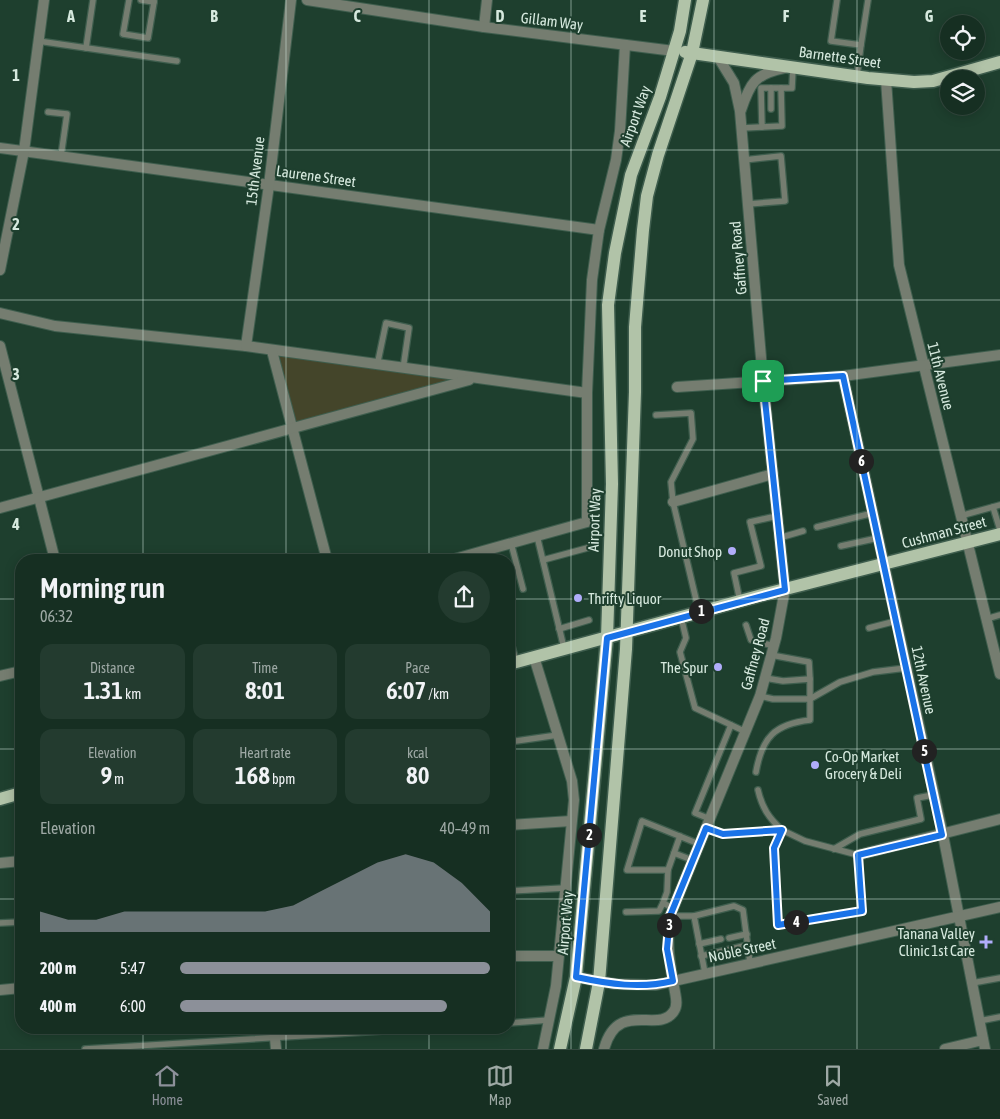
<!DOCTYPE html>
<html lang="en">
<head>
<meta charset="utf-8">
<style>
  body { margin:0; font-family:"Asap Condensed",sans-serif; background:#233b2f; color:#f1f3f6; height:100vh; display:flex; flex-direction:column; font-size:19px; white-space:nowrap }
  * { box-sizing:border-box; margin:0 }
  p { font-size:16px; color:#9ea9a5 }
  .icon { flex:none; width:28px; height:28px; fill:none; stroke:currentColor; stroke-width:2; stroke-linecap:round; stroke-linejoin:round }
  .map { position:relative; flex:1; overflow:hidden }
  .details { position:absolute; left:15px; top:554px; width:500px; height:480px; display:flex; flex-direction:column; background:#162f22; border-radius:20px; box-shadow:0 2px 12px #0003,0 0 0 1px #354a40 }
  .details>* { flex:none }
  .controls { position:absolute; left:940px; top:15px; display:grid; gap:10px }
  .controls a { display:grid; place-items:center; width:45px; height:45px; border-radius:50%; background:#162f22; box-shadow:0 2px 12px #0003,0 0 0 1px #354a40; font-size:25px }
  .pin { position:absolute; display:grid; place-items:center; width:42px; height:42px; color:#fff; margin:-21px; border-radius:10px; box-shadow:0 2px 8px #0006 }
  .km { position:absolute; width:25px; height:25px; margin:-12px; border-radius:50%; background:#222; color:#fff; font-size:14px; line-height:25px; text-align:center }
  .round { display:grid; place-items:center; flex:none; width:52px; height:52px; border-radius:26px; background:#233b2f }
  .head { display:flex; align-items:center; justify-content:space-between; height:85px; padding:0 25px }
  h1 { font-size:28px; font-weight:600; line-height:38px }
  .stats { display:grid; grid-template-columns:repeat(3,1fr); gap:8px; height:85px; padding:5px 25px }
  .stats div { display:grid; align-content:center; border-radius:12px; background:#233b2f; text-align:center }
  .stats b { font-size:25px; font-weight:600 }
  .stats small { font-size:14px; font-weight:400 }
  .stats p { font-size:14px }
  .chart { height:140px; padding:10px 25px }
  .chart p { display:flex; justify-content:space-between }
  .chart svg { width:100%; height:90px; margin-top:5px; fill:#8c9099; opacity:.7 }
  ul { padding:0 25px; list-style:none; font-size:16px }
  li { display:grid; grid-template-columns:80px 60px 1fr; align-items:center; height:38px }
  li i { height:12px; border-radius:6px; background:#8c9099 }
  .menu { display:flex; justify-content:space-around; align-items:center; height:70px; border-top:1px solid #354a40; background:#162f22; font-size:14px; color:#9ea9a5 }
  .menu a { display:grid; justify-items:center; gap:2px }
  .menu .current { color:#8c9099 }
  .map>svg:first-child { display:block }
</style>
</head>
<body>
<div class="map">
<svg width="1000" height="1049" viewBox="0 0 1000 1049">
  <rect width="100%" height="100%" fill="#1e3f2e"/>
  <path fill="#44452a" d="M 272,351 L 473,379 L 293,429 Z"/>
  <g fill="none" stroke-linecap="round" stroke-linejoin="round">
    <g stroke="#3f5e4e" stroke-width="8">
      <g id="service">
        <path d="M 129,0 L 123,34 L 148,38 L 154,2"/>
        <path d="M 141,0 L 154,2 L 154,0"/>
        <path d="M 837,0 L 831,41 L 861,45 L 857,76"/>
        <path d="M 38,41 L 177,61"/>
        <path d="M 861,45 L 868,0"/>
        <path d="M 86,48 L 93,0"/>
        <path d="M 761,88 L 781,88 L 782,126 L 762,127 Z"/>
        <path d="M 771,88 L 771,109"/>
        <path d="M 781,88 L 792,88 L 793,68"/>
        <path d="M 48,112 L 67,114 L 61,156"/>
        <path d="M 742,128 L 762,127"/>
        <path d="M 744,160 L 781,156 L 785,201 L 748,204"/>
        <path d="M 377,366 L 386,323 L 409,328 L 403,369"/>
        <path d="M 656,415 L 691,413 L 693,439 L 671,482 L 673,502 L 699,612"/>
        <path d="M 993,507 L 1000,530"/>
        <path d="M 960,516 L 1000,505"/>
        <path d="M 817,527 L 873,513"/>
        <path d="M 537,536 L 564,648"/>
        <path d="M 779,538 L 803,531"/>
        <path d="M 511,543 L 523,589"/>
        <path d="M 841,546 L 878,538"/>
        <path d="M 486,550 L 489,560"/>
        <path d="M 543,560 L 591,547"/>
        <path d="M 740,601 L 734,573 L 761,566 L 750,522 L 777,516"/>
        <path d="M 681,617 L 686,638 L 680,652 L 695,708 L 746,732"/>
        <path d="M 986,619 L 1000,615"/>
        <path d="M 746,625 L 751,640 L 774,646"/>
        <path d="M 869,628 L 896,621"/>
        <path d="M 559,629 L 589,620"/>
        <path d="M 509,635 L 516,661"/>
        <path d="M 771,655 L 809,662 L 810,679"/>
        <path d="M 760,696 L 773,699 L 810,699 L 840,682 L 873,672 L 906,668"/>
        <path d="M 509,742 L 558,735"/>
        <path d="M 756,772 C 762,737 775,724 810,720 L 810,679 L 783,681 L 765,678"/>
        <path d="M 710,819 L 695,813 L 731,725"/>
        <path d="M 706,827 L 723,834 L 782,830 C 769,818 762,808 758,790"/>
        <path d="M 782,830 L 805,841 L 858,855 L 862,911 L 778,925 L 774,848 Z"/>
        <path d="M 680,836 L 668,870 L 627,870 L 642,821 L 699,844"/>
        <path d="M 834,849 L 860,834 L 921,819 L 917,798 L 933,795"/>
        <path d="M 674,853 L 692,860"/>
        <path d="M 668,870 L 667,892 L 663,903 L 673,908"/>
        <path d="M 509,891 L 565,888"/>
        <path d="M 626,912 L 659,911 L 663,903"/>
        <path d="M 670,916 L 694,916 L 705,973"/>
        <path d="M 694,916 L 734,906 L 743,910 L 750,963"/>
        <path d="M 0,923 L 21,922"/>
        <path d="M 729,938 L 747,934"/>
        <path d="M 699,944 L 721,939"/>
        <path d="M 701,956 L 748,945"/>
        <path d="M 972,983 L 1000,978"/>
        <path d="M 979,1021 L 1000,1017"/>
        <path d="M 509,1023 L 549,1020"/>
        <path d="M 85,1049 L 432,1028"/>
      </g>
    </g>
    <g stroke="#3f5e4e" stroke-width="12">
      <g id="minor">
        <path d="M 484,27 L 487,0"/>
        <path d="M 886,80 L 899,265 L 1000,674"/>
        <path d="M 741,110 C 750,83 755,74 784,68"/>
        <path d="M 0,148 L 599,230"/>
        <path d="M 0,270 L 24,151 L 44,0"/>
        <path d="M 0,313 L 55,326 L 246,346 L 587,393"/>
        <path d="M 0,346 L 55,560"/>
        <path d="M 246,346 L 269,185 L 291,0"/>
        <path d="M 272,351 L 327,560"/>
        <path d="M 843,376 L 943,835 L 985,1049"/>
        <path d="M 677,387 L 843,376 L 1000,355"/>
        <path d="M 673,502 L 773,474"/>
        <path d="M 0,508 L 469,380"/>
        <path d="M 451,560 L 587,522 L 587,393 L 592,280 L 599,230 L 616,160 L 620,131 L 625,45"/>
        <path d="M 534,657 L 572,781 L 574,800 L 556,986 L 543,1049"/>
        <path d="M 0,676 L 21,671"/>
        <path d="M 509,825 L 571,821"/>
        <path d="M 858,855 L 1000,819"/>
        <path d="M 0,863 L 21,861"/>
        <path d="M 509,956 L 557,956"/>
        <path d="M 0,990 L 21,988"/>
        <path d="M 604,1049 C 618,998 659,1035 674,1011 C 678,1005 676,998 675,992 C 670,966 666,943 670,916 L 760,696 L 776,638 L 785,589 L 763,381 L 740,111 L 734,83 L 718,57"/>
        <path d="M 945,1049 L 983,1040"/>
      </g>
    </g>
    <g stroke="#3f5e4e" stroke-width="12">
      <g id="tertiary">
        <path d="M 307,0 L 484,27 L 674,51"/>
        <path d="M 576,977 L 615,984 L 656,985 L 1000,907"/>
        <path d="M 274,1028 L 276,1049"/>
      </g>
    </g>
    <g stroke="#3f5e4e" stroke-width="15">
      <g id="primary">
        <path d="M 685,52 L 868,78 L 914,82 L 933,81 L 1000,62"/>
        <path d="M 509,664 L 762,595 L 1000,534"/>
        <path d="M 0,799 L 21,793"/>
        <path d="M 560,1049 L 576,977 L 607,638 L 612,484 L 608,305 L 615,253 L 631,175 L 660,97 L 680,31 L 685,0"/>
        <path d="M 586,1049 L 599,982 L 626,649 L 635,392 L 635,327 L 643,230 L 647,196 L 658,155 L 692,53 L 703,0"/>
      </g>
    </g>
    <use href="#service" stroke="#757d70" stroke-width="5.5"/>
    <use href="#minor" stroke="#757d70" stroke-width="10"/>
    <use href="#tertiary" stroke="#757d70" stroke-width="10"/>
    <use href="#primary" stroke="#b1c3a8" stroke-width="12"/>
  </g>
  <g fill="none" stroke-linecap="round" stroke-linejoin="round">
    <g stroke="#fff" stroke-width="10">
      <path id="route" d="M 843,376 L 942,835 L 858,855 L 862,911 L 778,925 L 774,848 L 782,830 L 723,834 L 706,828 L 670,916 L 667,949 L 673,981 C 640,989 609,984 576,977 L 607,638 L 785,590 L 763,381 Z"/>
    </g>
    <use href="#route" stroke="#1a73e8" stroke-width="6"/>
  </g>
  <path fill="none" stroke="#d6e9de" stroke-width="1" stroke-opacity="0.55" d="M 143,0 L 143,560M 286,0 L 286,560M 429,0 L 429,560M 571,0 L 571,1049M 714,0 L 714,1049M 857,0 L 857,1049M 0,150 L 1000,150M 0,300 L 1000,300M 0,450 L 1000,450M 0,599 L 21,599M 509,599 L 1000,599M 0,749 L 21,749M 509,749 L 1000,749M 0,899 L 21,899M 509,899 L 1000,899M 143,1028 L 143,1049M 286,1028 L 286,1049M 429,1028 L 429,1049"/>
  <g fill="#b1adfa" stroke="#1e3f2e" stroke-width="2">
    <circle cx="732" cy="551" r="5"/>
    <circle cx="578" cy="598" r="5"/>
    <circle cx="718" cy="667" r="5"/>
    <circle cx="815" cy="765" r="5"/>
    <path d="M983.5 934.5h5v5h5v5h-5v5h-5v-5h-5v-5h5z"/>
  </g>
  <g text-anchor="middle" dominant-baseline="central" stroke-width="4" stroke-linejoin="round" paint-order="stroke">
    <g font-size="15" fill="#d6e9de" stroke="#1e3f2e">
      <text transform="translate(552 21) rotate(7)">Gillam Way</text>
      <text transform="translate(840 57) rotate(8)">Barnette Street</text>
      <text transform="translate(635 116) rotate(-70)">Airport Way</text>
      <text transform="translate(255 171) rotate(-83)">15th Avenue</text>
      <text transform="translate(316 176) rotate(8)">Laurene Street</text>
      <text transform="translate(738 258) rotate(-95)">Gaffney Road</text>
      <text transform="translate(941 376) rotate(76)">11th Avenue</text>
      <text transform="translate(594 520) rotate(-88)">Airport Way</text>
      <text transform="translate(944 532) rotate(-15)">Cushman Street</text>
      <text transform="translate(755 654) rotate(-75)">Gaffney Road</text>
      <text transform="translate(924 680) rotate(78)">12th Avenue</text>
      <text transform="translate(565 923) rotate(-85)">Airport Way</text>
      <text transform="translate(742 950) rotate(-12)">Noble Street</text>
    </g>
    <g font-size="15" fill="#d6e9de" stroke="#1e3f2e" text-anchor="end">
      <text x="722" y="551">Donut Shop</text>
      <text x="588" y="598" text-anchor="start">Thrifty Liquor</text>
      <text x="708" y="667">The Spur</text>
      <text x="825" y="756" text-anchor="start">Co-Op Market<tspan x="825" dy="17">Grocery &amp; Deli</tspan></text>
      <text x="975" y="933">Tanana Valley<tspan x="975" dy="17">Clinic 1st Care</tspan></text>
    </g>
  </g>
  <g font-size="16" text-anchor="middle" font-weight="bold" fill="#d6e9de" stroke="#1e3f2e" stroke-width="4" stroke-linejoin="round" paint-order="stroke">
    <text x="71" y="22">A</text>
    <text x="214" y="22">B</text>
    <text x="357" y="22">C</text>
    <text x="500" y="22">D</text>
    <text x="643" y="22">E</text>
    <text x="786" y="22">F</text>
    <text x="929" y="22">G</text>
    <text x="16" y="81">1</text>
    <text x="16" y="230">2</text>
    <text x="16" y="380">3</text>
    <text x="16" y="530">4</text>
  </g>
</svg>
<div class="controls">
<a><svg class="icon" aria-label="locate" viewBox="0 0 24 24"><circle cx="12" cy="12" r="6"/><path d="M12 2v4M12 18v4M2 12h4M18 12h4"/></svg></a>
<a><svg class="icon" aria-label="layers" viewBox="0 0 24 24"><path d="M12 4l9 5-9 5-9-5zM3 14l9 5 9-5"/></svg></a>
</div>
<div class="pin" style="left:763px;top:381px;background:#1e9e55"><svg class="icon" aria-label="arrive" viewBox="0 0 24 24"><path d="M6 21V4h12l-3 4 3 4H6"/></svg></div>
<b class="km" style="left:701px;top:611px">1</b>
<b class="km" style="left:589px;top:835px">2</b>
<b class="km" style="left:669px;top:925px">3</b>
<b class="km" style="left:796px;top:922px">4</b>
<b class="km" style="left:924px;top:751px">5</b>
<b class="km" style="left:861px;top:461px">6</b>
<section class="details">
<div class="head"><div><h1>Morning run</h1><p>06:32</p></div><a class="round"><svg class="icon" aria-label="share" viewBox="0 0 24 24"><path d="M12 15V3M7 8l5-5 5 5M5 13v7h14v-7"/></svg></a></div>
<div class="stats">
<div><p>Distance</p><b>1.31<small> km</small></b></div>
<div><p>Time</p><b>8:01</b></div>
<div><p>Pace</p><b>6:07<small> /km</small></b></div>
</div>
<div class="stats">
<div><p>Elevation</p><b>9<small> m</small></b></div>
<div><p>Heart rate</p><b>168<small> bpm</small></b></div>
<div><p>kcal</p><b>80</b></div>
</div>
<div class="chart"><p><span>Elevation</span>40–49 m</p>
<svg viewBox="0 0 160 44" preserveAspectRatio="none"><path d="M0 44V34L10 38L20 38L30 34L40 34L50 34L60 34L70 34L80 34L90 31L100 24L110 17L120 10L130 6L140 10L150 20L160 34V44z"/></svg>
</div>
<ul>
<li><b>200 m</b>5:47<i style="width:100%"></i></li>
<li><b>400 m</b>6:00<i style="width:86%"></i></li>
</ul>
</section>
</div>
<nav class="menu">
<a class="current"><svg class="icon" aria-label="home" viewBox="0 0 24 24"><path d="M3 11l9-7 9 7M6 9v11h12V9"/></svg>Home</a>
<a><svg class="icon" aria-label="map" viewBox="0 0 24 24"><path d="M3 6l6-2 6 2 6-2v14l-6 2-6-2-6 2zM9 4v14M15 6v14"/></svg>Map</a>
<a><svg class="icon" aria-label="saved" viewBox="0 0 24 24"><path d="M7 4h10v16l-5-4-5 4z"/></svg>Saved</a>
</nav>
</body>
</html>
